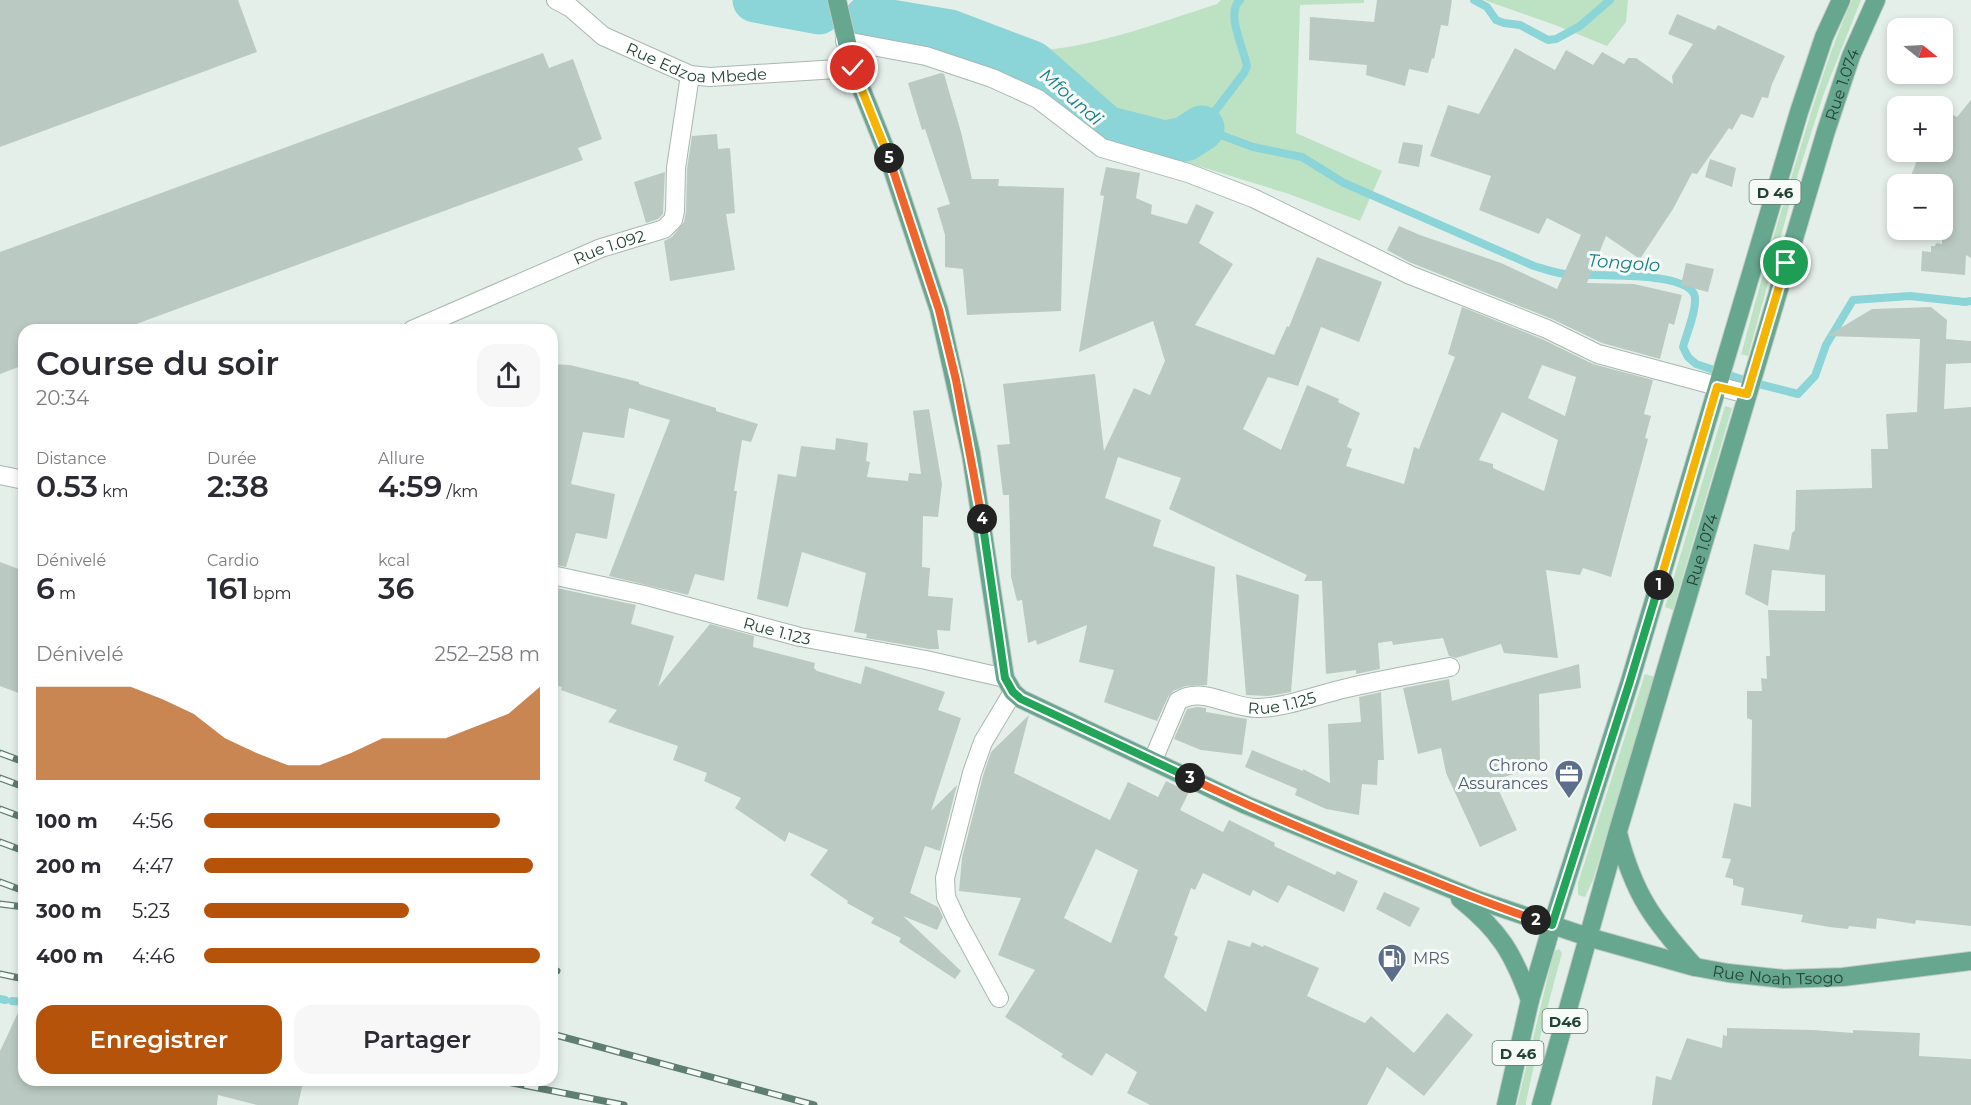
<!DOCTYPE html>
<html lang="fr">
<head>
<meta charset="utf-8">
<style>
  body { margin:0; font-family:Montserrat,sans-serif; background:#f7f7f7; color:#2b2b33; height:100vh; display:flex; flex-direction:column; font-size:22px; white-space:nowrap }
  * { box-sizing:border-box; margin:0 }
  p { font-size:20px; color:#7c7c81 }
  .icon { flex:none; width:33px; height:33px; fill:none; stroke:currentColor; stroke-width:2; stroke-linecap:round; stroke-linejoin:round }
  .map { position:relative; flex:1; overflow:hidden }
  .details { position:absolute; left:18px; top:324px; width:540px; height:762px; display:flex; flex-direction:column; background:#fff; border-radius:18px; box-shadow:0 3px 9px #0003 }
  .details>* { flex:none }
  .needle { width:39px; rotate:108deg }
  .tools { position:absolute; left:1887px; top:18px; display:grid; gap:12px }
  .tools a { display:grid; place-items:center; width:66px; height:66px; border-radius:12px; background:#fff; box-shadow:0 3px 9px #0003; font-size:30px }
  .pin { position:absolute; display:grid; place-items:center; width:51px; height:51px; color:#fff; margin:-26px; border:3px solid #fff; border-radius:50%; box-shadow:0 2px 6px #0007 }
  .km { position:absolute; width:30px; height:30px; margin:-15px; border-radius:50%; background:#222; color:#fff; font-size:16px; line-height:30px; text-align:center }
  .round { display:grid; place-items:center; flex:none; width:63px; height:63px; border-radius:18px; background:#f7f7f7 }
  .overview { display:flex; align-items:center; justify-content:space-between; height:102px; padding:0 18px }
  h1 { font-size:33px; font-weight:600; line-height:45px }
  .stats { display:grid; grid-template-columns:repeat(3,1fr); gap:9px; height:102px; padding:6px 18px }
  .stats div { display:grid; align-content:center }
  .stats b { font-size:30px; font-weight:600 }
  .stats small { font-size:16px; font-weight:400 }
  .stats p { font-size:16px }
  .chart { height:168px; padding:12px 18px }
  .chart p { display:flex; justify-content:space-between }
  .chart svg { width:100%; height:108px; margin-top:6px; fill:#b45309; opacity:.7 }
  .cta { display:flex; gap:12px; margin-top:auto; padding:12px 18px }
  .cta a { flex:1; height:69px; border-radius:18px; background:#b45309; color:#fff; font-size:24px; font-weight:600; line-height:69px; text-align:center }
  .cta a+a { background:#f7f7f7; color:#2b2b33 }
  ul { padding:0 18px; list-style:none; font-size:20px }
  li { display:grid; grid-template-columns:96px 72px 1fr; align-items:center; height:45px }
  li i { height:15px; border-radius:8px; background:#b45309 }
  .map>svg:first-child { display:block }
</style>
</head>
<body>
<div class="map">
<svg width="1971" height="1105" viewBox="0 0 1971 1105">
  <rect width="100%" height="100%" fill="#e5efea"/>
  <g fill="#bde1c3">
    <path d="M 1221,0 L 1364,0 L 1364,3 L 1300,5 L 1296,133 L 1382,171 L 1360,221 L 1289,194 L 1098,135 L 1023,79 L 1025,51 C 1089,50 1157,23 1217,4 Z"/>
    <path d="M 1484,0 L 1628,0 L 1626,22 L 1607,46 L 1555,25 Z"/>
    <path d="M 1852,0 L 1861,0 L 1824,93 L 1798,174 L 1748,356 L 1741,354 L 1742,351 C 1761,280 1781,209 1803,139 C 1817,92 1832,45 1852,0 Z"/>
    <path d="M 1725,406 L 1732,408 L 1673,610 L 1665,607 Z"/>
    <path d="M 1645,674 L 1655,677 L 1653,684 L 1593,880 L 1585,897 L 1578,895 L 1578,883 Z"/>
    <path d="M 1559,949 L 1562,953 L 1543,1024 L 1526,1102 L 1526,1105 L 1517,1105 L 1554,951 Z"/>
  </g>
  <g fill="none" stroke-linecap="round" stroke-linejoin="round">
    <g stroke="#8bd4d7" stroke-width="8">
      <path d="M 1240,0 C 1225,13 1244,49 1247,66 L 1244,73 L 1202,128 L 1253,147 L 1302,157 L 1344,183 L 1534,266 C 1544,269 1555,273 1565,274 C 1590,277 1683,270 1694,294 C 1699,305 1686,335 1683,347 L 1688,357 L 1696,364 L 1747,381 L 1798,394 L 1815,376 L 1826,345 L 1853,300 L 1910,296 L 1965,302 L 1971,301"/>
      <path d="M 1474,0 L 1487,7 L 1496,20 L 1504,23 L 1520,25 L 1548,40 L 1556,39 L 1580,26 L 1610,0"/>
      <path d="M 0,999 L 5,1000"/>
      <path d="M 12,1001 L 24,1002"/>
    </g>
    <g stroke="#8bd4d7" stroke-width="45">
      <path d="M 755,0 L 819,12"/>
      <path d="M 867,18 L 950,32 L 1032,63 L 1106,128 L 1164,143 L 1185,139 L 1202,128"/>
    </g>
  </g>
  <g fill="#bacac2" fill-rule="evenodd">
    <path d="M 0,0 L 238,0 L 257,52 L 0,147 Z"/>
    <path d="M 1377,0 L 1452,0 L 1448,26 L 1441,25 L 1434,59 L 1432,58 L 1428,73 L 1409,69 L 1405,86 L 1366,75 L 1367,65 L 1309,60 L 1310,17 L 1374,22 Z"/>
    <path d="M 1677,14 L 1715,30 L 1718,25 L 1785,56 L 1772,84 L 1768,98 L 1762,97 L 1753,118 L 1741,114 L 1732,130 L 1729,128 L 1697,174 L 1692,173 L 1673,209 L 1640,259 L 1606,236 L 1587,283 L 1634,284 L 1682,295 L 1674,325 L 1669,323 L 1660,359 L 1602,343 L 1552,319 L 1409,262 L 1387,250 L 1399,226 L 1420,235 L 1501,263 L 1557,289 L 1581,235 L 1547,218 L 1539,234 L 1479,210 L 1491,176 L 1430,156 L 1448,105 L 1479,114 L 1515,48 L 1555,70 L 1566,50 L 1593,65 L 1602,52 L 1624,64 L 1628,58 L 1636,58 L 1673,84 L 1672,76 L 1693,44 L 1668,34 Z"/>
    <path d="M 543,53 L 549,68 L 573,59 L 602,139 L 578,148 L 583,160 L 120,330 L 24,330 L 24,365 L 0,374 L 0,252 Z"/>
    <path d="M 941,73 L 944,74 L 961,132 L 972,179 L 999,179 L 998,186 L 1064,188 L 1061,311 L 967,315 L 963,269 L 945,267 L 945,235 L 937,208 L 950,204 L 925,129 L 922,130 L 908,83 Z"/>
    <path d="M 1971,100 L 1971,258 L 1966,255 L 1965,275 L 1921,271 L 1922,251 L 1931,252 L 1931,246 L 1935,246 L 1936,243 L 1942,244 L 1942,184 L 1908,184 L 1920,152 L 1942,152 L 1942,109 L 1957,117 Z"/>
    <path d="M 717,134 L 718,149 L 730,148 L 735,213 L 726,214 L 735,270 L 670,281 L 664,241 L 672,237 L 684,222 L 686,211 L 687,169 L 692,136 Z"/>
    <path d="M 1403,142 L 1423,145 L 1419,167 L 1398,163 Z"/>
    <path d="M 1710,159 L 1736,168 L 1732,187 L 1705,177 Z"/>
    <path d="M 1106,167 L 1140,173 L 1136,198 L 1152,205 L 1151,214 L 1187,224 L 1196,204 L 1214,212 L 1199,243 L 1233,264 L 1195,325 L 1274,355 L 1287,326 L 1289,327 L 1317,257 L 1382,282 L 1359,342 L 1321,327 L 1298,386 L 1268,377 L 1243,429 L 1281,450 L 1307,385 L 1339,399 L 1338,402 L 1360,413 L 1347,447 L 1352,449 L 1346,466 L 1404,484 L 1414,447 L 1419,449 L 1455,357 L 1448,354 L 1462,307 L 1542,339 L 1593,364 L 1653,380 L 1644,414 L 1651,416 L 1645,438 L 1648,439 L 1611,577 L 1583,568 L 1580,575 L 1546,570 L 1558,658 L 1504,653 L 1501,644 L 1456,658 L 1449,656 L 1443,638 L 1393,645 L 1392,641 L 1378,643 L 1380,669 L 1356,674 L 1356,670 L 1326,674 L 1322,581 L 1304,581 L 1307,575 L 1169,509 L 1181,478 L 1118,457 L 1105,498 L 1161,520 L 1153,546 L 1215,567 L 1207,685 L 1186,686 L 1173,691 L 1168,697 L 1157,721 L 1104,702 L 1114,670 L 1079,662 L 1087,625 L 1037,645 L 1036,640 L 1028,643 L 1022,600 L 1017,601 L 1011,577 L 1009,495 L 1003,495 L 997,445 L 1010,444 L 1003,384 L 1095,374 L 1104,451 L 1134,388 L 1150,395 L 1165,361 L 1153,321 L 1079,352 L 1104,196 L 1100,195 ZM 1542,365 L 1576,377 L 1565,416 L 1528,398 ZM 1502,412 L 1558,440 L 1544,491 L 1493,468 L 1493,464 L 1479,460 Z"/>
    <path d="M 665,172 L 663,214 L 658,219 L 646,223 L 634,182 Z"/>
    <path d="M 1686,263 L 1714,269 L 1708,292 L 1681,285 Z"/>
    <path d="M 1931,307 L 1947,320 L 1946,339 L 1971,341 L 1971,363 L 1946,364 L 1944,409 L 1971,407 L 1971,926 L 1916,920 L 1915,924 L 1877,918 L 1876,929 L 1849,926 L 1848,929 L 1829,927 L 1801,922 L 1803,915 L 1741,905 L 1744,888 L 1733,885 L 1733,879 L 1725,877 L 1731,859 L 1722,858 L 1734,803 L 1751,807 L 1752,720 L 1747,718 L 1747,691 L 1762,691 L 1761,678 L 1767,679 L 1766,656 L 1770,656 L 1768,610 L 1825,611 L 1825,575 L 1772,570 L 1768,606 L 1745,594 L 1754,544 L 1789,550 L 1792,533 L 1795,530 L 1796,490 L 1872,488 L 1871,449 L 1888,449 L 1886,414 L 1917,412 L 1920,339 L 1827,336 L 1872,309 Z"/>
    <path d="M 552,364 L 570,365 L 639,382 L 639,384 L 716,408 L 716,411 L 758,424 L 751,442 L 742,440 L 734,491 L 737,491 L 724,581 L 695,574 L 688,595 L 609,576 L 670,420 L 629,408 L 624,438 L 583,432 L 571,484 L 615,494 L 607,539 L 576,533 L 566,567 L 552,564 Z"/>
    <path d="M 929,409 L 942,484 L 938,517 L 923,516 L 922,567 L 930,568 L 928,596 L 953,598 L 950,631 L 937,630 L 939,649 L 929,649 L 866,638 L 867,634 L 854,632 L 866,573 L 802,552 L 788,607 L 757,599 L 778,474 L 796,477 L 801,446 L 835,450 L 836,438 L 868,443 L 866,461 L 870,462 L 867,477 L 908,481 L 909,473 L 921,474 L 913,411 Z"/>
    <path d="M 0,562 L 24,571 L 24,695 L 0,686 Z"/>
    <path d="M 1236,574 L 1299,595 L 1291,692 L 1268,696 L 1246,695 Z"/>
    <path d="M 552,587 L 636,605 L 631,624 L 674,636 L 658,687 L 710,624 L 754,636 L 753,647 L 815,663 L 814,668 L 817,671 L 861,684 L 865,666 L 945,692 L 938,710 L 961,718 L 931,811 L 957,785 L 940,851 L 925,846 L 910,893 L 938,907 L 943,917 L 937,930 L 903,916 L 961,971 L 955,979 L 899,942 L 901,938 L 871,923 L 874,918 L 847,903 L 848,901 L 810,875 L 828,850 L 789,832 L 785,842 L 735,808 L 741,798 L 704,781 L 707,773 L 673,760 L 678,746 L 608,722 L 617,710 L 561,690 L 562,687 L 552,684 Z"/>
    <path d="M 1579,664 L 1581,688 L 1539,694 L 1540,766 L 1494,780 L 1517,830 L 1480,847 L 1446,773 L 1441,748 L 1418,754 L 1403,688 L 1449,679 L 1452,701 Z"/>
    <path d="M 1381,692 L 1384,760 L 1378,760 L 1377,785 L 1362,784 L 1359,815 L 1326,809 L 1304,799 L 1295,795 L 1297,789 L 1245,767 L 1252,750 L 1303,771 L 1303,769 L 1330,783 L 1328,724 L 1361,722 L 1359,697 Z"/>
    <path d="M 1197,707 L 1206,708 L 1206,712 L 1247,719 L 1242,755 L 1201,750 L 1174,739 L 1187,709 Z"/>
    <path d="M 1029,715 L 1014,773 L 1110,820 L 1128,782 L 1158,797 L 1166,781 L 1189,792 L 1180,810 L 1223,832 L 1229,820 L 1275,843 L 1274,846 L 1335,875 L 1337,871 L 1358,881 L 1344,912 L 1288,885 L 1278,903 L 1253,890 L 1250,896 L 1203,873 L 1195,890 L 1191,888 L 1174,935 L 1178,937 L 1164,977 L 1206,1012 L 1228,940 L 1250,947 L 1252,942 L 1263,947 L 1264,945 L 1319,968 L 1307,996 L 1365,1023 L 1371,1016 L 1414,1053 L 1447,1013 L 1473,1035 L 1424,1096 L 1387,1067 L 1367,1105 L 1150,1105 L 1127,1093 L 1137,1072 L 1106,1053 L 1092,1076 L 1061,1057 L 1063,1054 L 1005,1017 L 1035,970 L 998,955 L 1021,898 L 959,891 L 962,858 L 983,776 L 991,752 ZM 1096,849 L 1138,870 L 1111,943 L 1064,918 Z"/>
    <path d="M 1384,892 L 1420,908 L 1410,927 L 1376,909 Z"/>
    <path d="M 24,1000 L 24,1080 L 292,1080 L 303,1083 L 298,1105 L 257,1105 L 218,1095 L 217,1105 L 0,1105 L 0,1051 Z"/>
    <path d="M 1727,1028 L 1813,1030 L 1853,1033 L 1853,1030 L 1920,1033 L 1919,1056 L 1971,1059 L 1971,1105 L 1652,1105 L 1656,1076 L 1671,1080 L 1687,1038 L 1722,1048 L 1723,1035 L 1727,1036 Z"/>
  </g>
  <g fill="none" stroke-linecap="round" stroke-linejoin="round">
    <g stroke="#a7b8b0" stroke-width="20">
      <g id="minor">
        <path id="s1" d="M 556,0 L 571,8 L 603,36 L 690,75 L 710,77 L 853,68"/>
        <path d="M 845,41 L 926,56 L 992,78 L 1038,99 L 1102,148 L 1188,173 L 1253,198 L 1410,275 L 1547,329 L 1598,354 L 1747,394"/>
        <path id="s2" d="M 412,330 L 601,248 L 664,229 L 673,220 L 675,211 L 676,168 L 690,75"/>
        <path d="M 0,475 L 24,480"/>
        <path id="s3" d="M 552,575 L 644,595 L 800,637 L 926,660 L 1005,678"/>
        <path id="s4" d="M 1153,760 L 1178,701 C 1203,685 1231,709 1258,708 C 1289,707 1316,695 1347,688 C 1381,680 1416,674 1450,667"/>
        <path d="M 999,998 L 957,921 L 946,897 L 945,878 L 972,773 L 983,742 L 1013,692"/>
      </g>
    </g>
    <g stroke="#c1cac7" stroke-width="20">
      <g id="major">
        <path id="s5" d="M 837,0 L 853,68 L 887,153 L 939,310 L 971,454 L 1005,678 L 1013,692 L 1021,699 L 1246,805 L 1478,900 L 1588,937 L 1695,967 L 1728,973 L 1784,979 L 1843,977 L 1971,961"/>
        <path d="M 1618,833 C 1634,895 1653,920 1695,967"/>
        <path d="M 1460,899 C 1500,931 1513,953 1530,1000"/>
        <path d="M 1506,1105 L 1530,1000 L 1552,925 L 1630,681 L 1799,112 L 1824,37 L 1841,0"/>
        <path id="s6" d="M 1541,1105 L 1618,831 L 1826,131 L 1851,56 L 1876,0"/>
      </g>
    </g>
    <use href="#minor" stroke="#fff" stroke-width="18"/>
    <use href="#major" stroke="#67a78f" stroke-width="18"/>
    <g stroke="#5e7e71" stroke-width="7">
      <g id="rail">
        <path d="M 0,753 L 24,762"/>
        <path d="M 0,778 L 24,787"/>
        <path d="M 0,809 L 24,818"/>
        <path d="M 0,842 L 24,851"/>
        <path d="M 0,882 L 24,891"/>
        <path d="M 0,904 L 24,907"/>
        <path d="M 552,969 L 557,971"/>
        <path d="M 0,974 L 24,979"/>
        <path d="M 552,1034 L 814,1105"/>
        <path d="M 497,1080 L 624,1105"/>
      </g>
    </g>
    <use href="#rail" stroke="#f6fbf8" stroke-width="4.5" stroke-dasharray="14" stroke-linecap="butt"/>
  </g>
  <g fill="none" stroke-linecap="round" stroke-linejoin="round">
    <g stroke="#fff" stroke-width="12">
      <path id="split-1" d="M 1659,585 L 1717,387 L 1747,394 L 1786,263"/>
    </g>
    <g stroke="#fff" stroke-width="12">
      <path id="split-2" d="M 1536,920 L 1552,925 L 1630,681 L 1659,585"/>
    </g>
    <g stroke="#fff" stroke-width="12">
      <path id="split-3" d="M 1190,778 C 1267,815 1345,847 1425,878 C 1462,893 1498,907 1536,920"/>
    </g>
    <g stroke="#fff" stroke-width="12">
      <path id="split-4" d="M 982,519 L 1005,678 L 1013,692 L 1021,699 L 1190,778"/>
    </g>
    <g stroke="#fff" stroke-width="12">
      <path id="split-5" d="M 889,158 L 939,310 L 956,380 L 982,519"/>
    </g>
    <g stroke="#fff" stroke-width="12">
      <path id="split-6" d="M 853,68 L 889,158"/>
    </g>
    <use href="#split-1" stroke="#f5b400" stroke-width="8"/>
    <use href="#split-2" stroke="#22a559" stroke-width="8"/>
    <use href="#split-3" stroke="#f0652b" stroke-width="8"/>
    <use href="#split-4" stroke="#22a559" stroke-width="8"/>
    <use href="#split-5" stroke="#f0652b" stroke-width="8"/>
    <use href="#split-6" stroke="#f5b400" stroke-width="8"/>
  </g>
  <defs>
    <g id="office-pin" transform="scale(1.5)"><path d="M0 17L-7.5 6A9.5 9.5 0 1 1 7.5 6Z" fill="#5c6f8a" stroke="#f6fbf8"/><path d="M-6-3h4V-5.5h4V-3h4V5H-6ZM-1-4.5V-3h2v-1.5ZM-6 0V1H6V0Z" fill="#fff"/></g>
    <g id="fuel-pin" transform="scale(1.5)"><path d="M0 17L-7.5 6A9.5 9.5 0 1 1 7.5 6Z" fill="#5c6f8a" stroke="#f6fbf8"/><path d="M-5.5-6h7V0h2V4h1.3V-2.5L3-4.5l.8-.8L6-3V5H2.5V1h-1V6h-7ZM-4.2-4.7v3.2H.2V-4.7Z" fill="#fff"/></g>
  </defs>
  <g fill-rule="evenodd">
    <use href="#office-pin" x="1569" y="774"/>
    <use href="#fuel-pin" x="1392" y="958"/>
  </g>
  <g text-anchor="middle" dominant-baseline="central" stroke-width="6" stroke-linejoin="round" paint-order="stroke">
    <g fill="#f6fbf8" stroke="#627a70" stroke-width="1.5">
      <rect x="1749.5" y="180" width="51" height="24" rx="4.5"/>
      <rect x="1542.5" y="1009" width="45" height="24" rx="4.5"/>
      <rect x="1492.5" y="1041" width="51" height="24" rx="4.5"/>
    </g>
    <g font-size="15" font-weight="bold" fill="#234336">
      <text x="1775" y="192">D 46</text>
      <text x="1565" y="1021">D46</text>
      <text x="1518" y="1053">D 46</text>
    </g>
    <g font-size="16" fill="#234336" stroke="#f6fbf8">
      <text stroke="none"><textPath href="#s1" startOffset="159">Rue Edzoa Mbede</textPath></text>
      <text stroke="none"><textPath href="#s6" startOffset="1064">Rue 1.074</textPath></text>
      <text stroke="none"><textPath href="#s2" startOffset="214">Rue 1.092</textPath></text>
      <text stroke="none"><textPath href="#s6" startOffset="578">Rue 1.074</textPath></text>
      <text stroke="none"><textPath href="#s3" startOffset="232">Rue 1.123</textPath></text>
      <text stroke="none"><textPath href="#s4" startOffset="171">Rue 1.125</textPath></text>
      <text stroke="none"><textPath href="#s5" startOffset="1538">Rue Noah Tsogo</textPath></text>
    </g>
    <g font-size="16" fill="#4e5e75" stroke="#f6fbf8" text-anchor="end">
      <text x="1548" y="765">Chrono<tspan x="1548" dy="18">Assurances</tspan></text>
      <text x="1413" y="958" text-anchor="start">MRS</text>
    </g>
    <g font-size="18" font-style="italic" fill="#187e84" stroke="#f6fbf8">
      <text transform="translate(1071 97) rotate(41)">Mfoundi</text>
      <text transform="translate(1624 263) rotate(4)">Tongolo</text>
    </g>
  </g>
</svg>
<div class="tools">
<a><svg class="needle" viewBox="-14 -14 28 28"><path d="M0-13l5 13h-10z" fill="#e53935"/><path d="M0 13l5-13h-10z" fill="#7c7c81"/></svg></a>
<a>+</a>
<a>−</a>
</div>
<div class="pin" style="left:1786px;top:263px;background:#1e9e55"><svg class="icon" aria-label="arrive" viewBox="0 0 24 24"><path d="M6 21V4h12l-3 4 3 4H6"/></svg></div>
<div class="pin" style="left:853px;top:68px;background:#d93025"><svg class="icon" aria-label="check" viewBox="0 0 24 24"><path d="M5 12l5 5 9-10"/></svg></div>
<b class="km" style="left:1659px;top:585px">1</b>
<b class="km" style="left:1536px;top:920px">2</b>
<b class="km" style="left:1190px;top:778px">3</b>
<b class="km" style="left:982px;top:519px">4</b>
<b class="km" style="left:889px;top:158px">5</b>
<section class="details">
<div class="overview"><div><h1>Course du soir</h1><p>20:34</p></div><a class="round"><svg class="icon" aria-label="share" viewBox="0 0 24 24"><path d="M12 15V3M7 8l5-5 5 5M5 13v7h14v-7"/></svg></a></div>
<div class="stats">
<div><p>Distance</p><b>0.53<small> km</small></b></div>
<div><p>Durée</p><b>2:38</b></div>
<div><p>Allure</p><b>4:59<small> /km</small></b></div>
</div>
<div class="stats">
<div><p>Dénivelé</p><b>6<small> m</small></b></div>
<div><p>Cardio</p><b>161<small> bpm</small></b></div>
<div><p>kcal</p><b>36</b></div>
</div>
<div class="chart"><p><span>Dénivelé</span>252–258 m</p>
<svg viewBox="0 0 160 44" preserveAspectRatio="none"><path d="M0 44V6L10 6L20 6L30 6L40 11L50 17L60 27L70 33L80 38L90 38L100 33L110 27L120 27L130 27L140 22L150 17L160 6V44z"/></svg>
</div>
<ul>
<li><b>100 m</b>4:56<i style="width:88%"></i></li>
<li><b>200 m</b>4:47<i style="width:98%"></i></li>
<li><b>300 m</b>5:23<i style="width:61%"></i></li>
<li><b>400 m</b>4:46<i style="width:100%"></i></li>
</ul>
<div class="cta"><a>Enregistrer</a><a>Partager</a></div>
</section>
</div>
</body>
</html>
